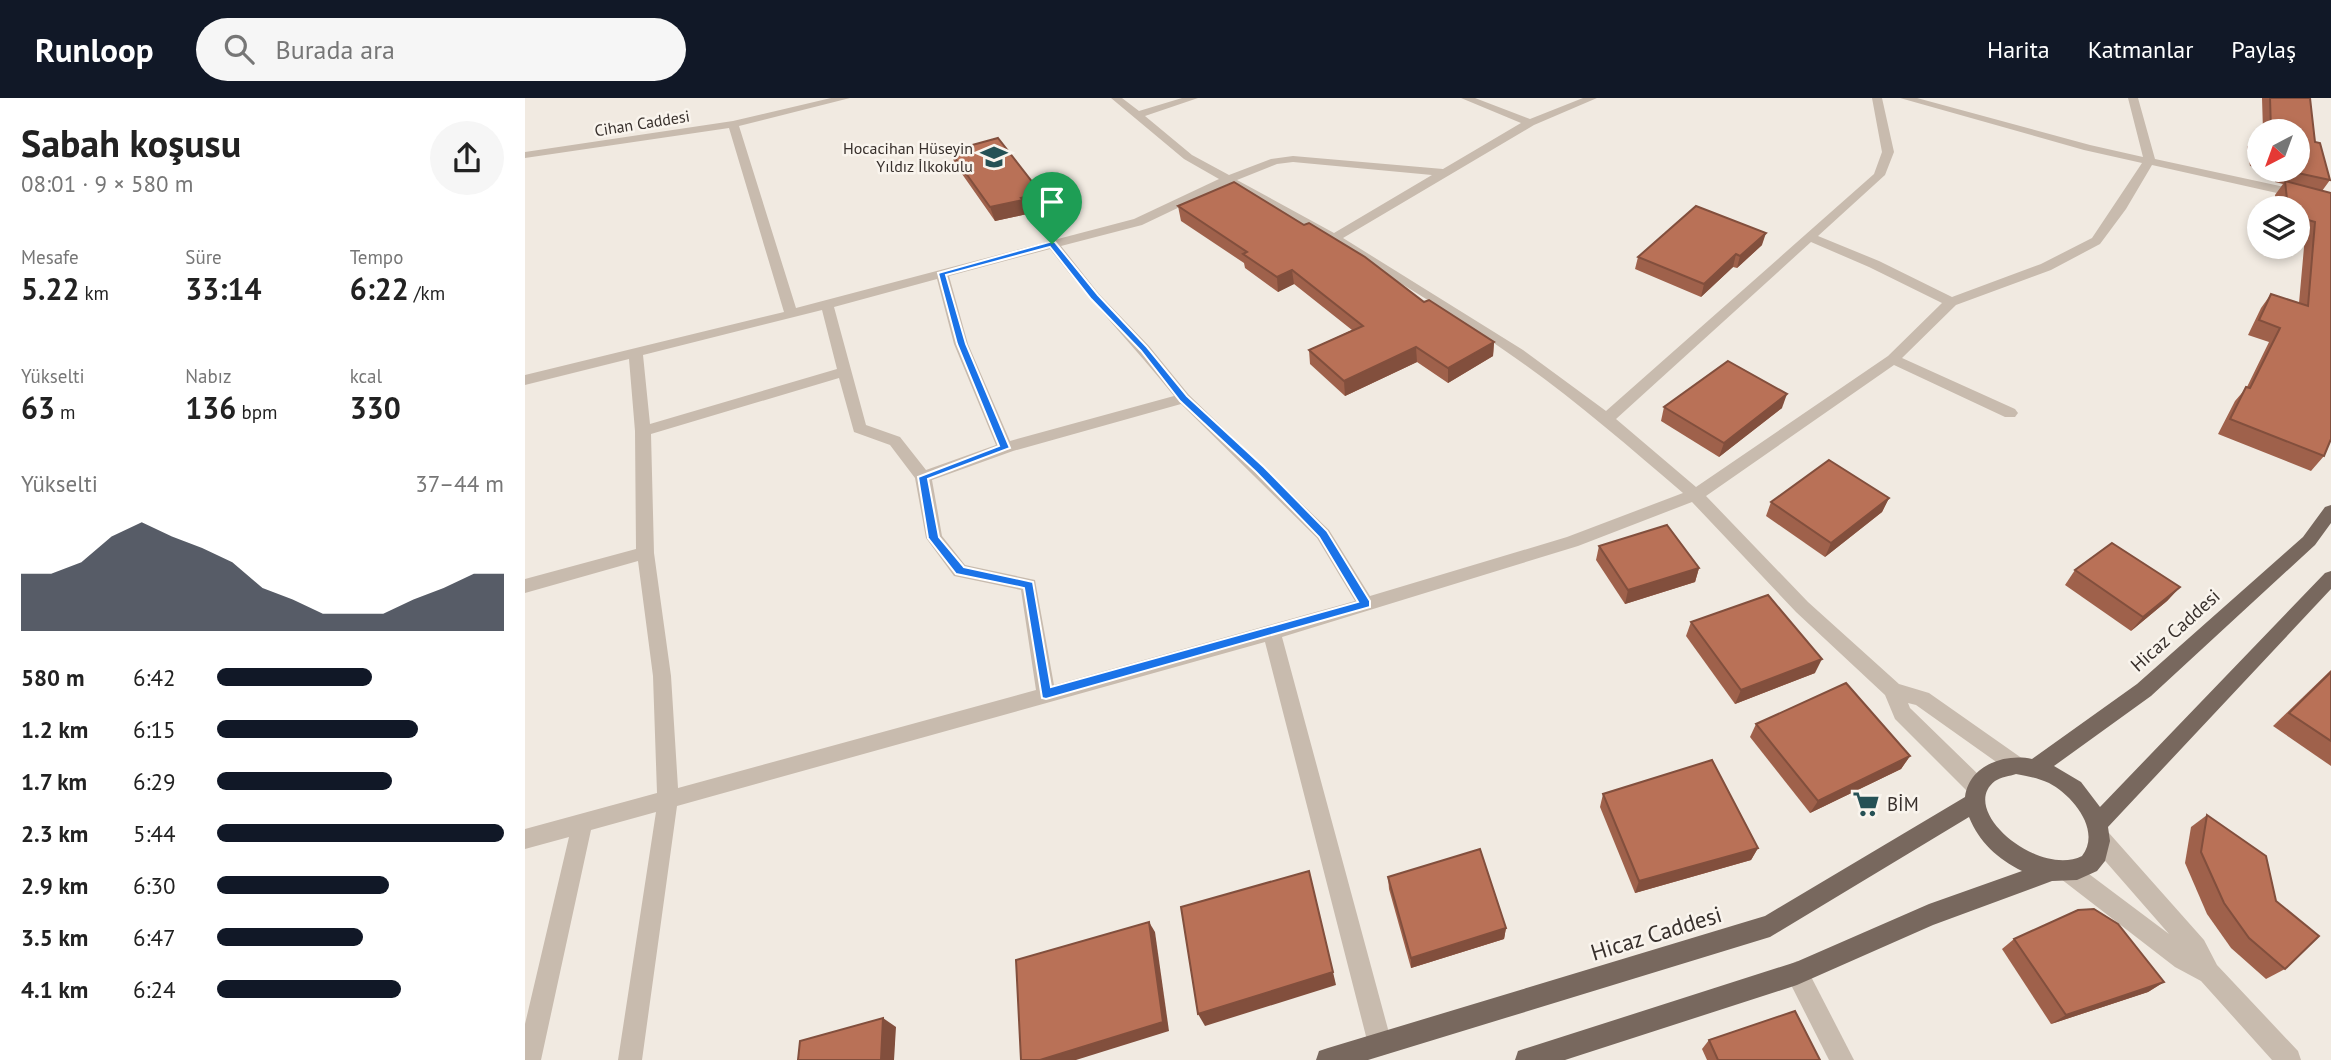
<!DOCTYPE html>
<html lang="tr">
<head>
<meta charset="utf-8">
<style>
  body { margin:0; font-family:"PT Sans",sans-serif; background:#f6f6f6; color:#222; height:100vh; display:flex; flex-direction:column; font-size:26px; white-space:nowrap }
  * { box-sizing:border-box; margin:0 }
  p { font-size:23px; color:#767676 }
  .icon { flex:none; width:38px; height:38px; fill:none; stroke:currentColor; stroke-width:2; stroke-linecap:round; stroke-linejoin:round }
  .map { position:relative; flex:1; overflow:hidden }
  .details { display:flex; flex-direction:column; background:#fff; width:525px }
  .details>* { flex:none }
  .needle { width:46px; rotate:221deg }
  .controls { position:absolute; left:1722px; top:21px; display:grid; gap:14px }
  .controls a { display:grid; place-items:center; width:63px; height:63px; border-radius:50%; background:#fff; box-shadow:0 4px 10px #0003; font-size:35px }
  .pin { position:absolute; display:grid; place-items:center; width:60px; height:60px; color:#fff; margin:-72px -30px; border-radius:50% 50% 50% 0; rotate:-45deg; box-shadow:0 0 7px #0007 }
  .pin .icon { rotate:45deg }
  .round { display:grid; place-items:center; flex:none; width:74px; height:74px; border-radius:37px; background:#f6f6f6 }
  .overview { display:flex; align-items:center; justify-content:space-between; height:119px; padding:0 21px }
  h1 { font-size:38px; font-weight:800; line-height:52px }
  .metrics { display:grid; grid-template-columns:repeat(3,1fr); gap:10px; height:119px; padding:7px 21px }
  .metrics div { display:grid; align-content:center }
  .metrics b { font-size:30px; font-weight:800 }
  .metrics small { font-size:19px; font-weight:400 }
  .metrics p { font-size:19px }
  .chart { height:196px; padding:14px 21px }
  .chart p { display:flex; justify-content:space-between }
  .chart svg { width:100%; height:126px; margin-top:7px; fill:#111827; opacity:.7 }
  ul { padding:0 21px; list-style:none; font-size:23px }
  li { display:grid; grid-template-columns:112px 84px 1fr; align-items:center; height:52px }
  li i { height:18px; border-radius:9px; background:#111827 }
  header { display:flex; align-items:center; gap:42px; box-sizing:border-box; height:98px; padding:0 35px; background:#111827; color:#fff }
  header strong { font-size:33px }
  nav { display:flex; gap:38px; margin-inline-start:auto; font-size:24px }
  .search { width:490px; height:63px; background:#f6f6f6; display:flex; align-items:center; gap:18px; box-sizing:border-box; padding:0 24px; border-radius:38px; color:#767676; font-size:26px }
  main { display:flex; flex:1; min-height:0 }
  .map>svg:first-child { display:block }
</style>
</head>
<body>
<header>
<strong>Runloop</strong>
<div class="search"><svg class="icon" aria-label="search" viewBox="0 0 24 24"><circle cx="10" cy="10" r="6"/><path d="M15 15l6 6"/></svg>Burada ara</div>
<nav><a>Harita</a><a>Katmanlar</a><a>Paylaş</a></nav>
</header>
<main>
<section class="details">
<div class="overview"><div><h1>Sabah koşusu</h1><p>08:01 · 9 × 580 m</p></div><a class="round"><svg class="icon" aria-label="share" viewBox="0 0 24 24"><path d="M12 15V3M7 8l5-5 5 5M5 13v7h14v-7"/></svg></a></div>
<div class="metrics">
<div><p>Mesafe</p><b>5.22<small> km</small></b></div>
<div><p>Süre</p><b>33:14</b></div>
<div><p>Tempo</p><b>6:22<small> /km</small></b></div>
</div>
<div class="metrics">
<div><p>Yükselti</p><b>63<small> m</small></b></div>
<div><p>Nabız</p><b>136<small> bpm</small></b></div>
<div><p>kcal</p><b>330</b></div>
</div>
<div class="chart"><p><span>Yükselti</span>37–44 m</p>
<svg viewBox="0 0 160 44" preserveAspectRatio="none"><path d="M0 44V24L10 24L20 20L30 11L40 6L50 11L60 15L70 20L80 29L90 33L100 38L110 38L120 38L130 33L140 29L150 24L160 24V44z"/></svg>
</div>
<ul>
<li><b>580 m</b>6:42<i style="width:54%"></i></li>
<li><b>1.2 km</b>6:15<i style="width:70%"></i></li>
<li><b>1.7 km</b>6:29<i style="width:61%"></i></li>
<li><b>2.3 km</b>5:44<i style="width:100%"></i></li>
<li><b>2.9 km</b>6:30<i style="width:60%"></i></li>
<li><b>3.5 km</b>6:47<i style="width:51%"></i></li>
<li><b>4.1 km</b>6:24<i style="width:64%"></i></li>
</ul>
</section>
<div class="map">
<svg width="1806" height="962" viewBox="0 0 1806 962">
  <rect width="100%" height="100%" fill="#f1eae1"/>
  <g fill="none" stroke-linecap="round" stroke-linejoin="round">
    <g fill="#c8bbae" fill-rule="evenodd">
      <path d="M 306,0 L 325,0 L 214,28 L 271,210 L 609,121 L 694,81 L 659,61 L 586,0 L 597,0 L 614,13 L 657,0 L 673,0 L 620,18 L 667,57 L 704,77 L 746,61 L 768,58 L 918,71 L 996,25 L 936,0 L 950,0 L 1005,21 L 1058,0 L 1072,0 L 1009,27 L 818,140 L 998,252 L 1081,313 L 1349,76 L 1357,54 L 1347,0 L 1357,0 L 1369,54 L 1360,77 L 1293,138 L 1354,163 L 1427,199 L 1516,166 L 1567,140 L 1617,65 L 1559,52 L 1375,0 L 1392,0 L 1565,47 L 1618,59 L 1603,0 L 1613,0 L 1630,61 L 1806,99 L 1806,107 L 1627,67 L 1601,111 L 1575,146 L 1526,172 L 1431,207 L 1377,260 L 1490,311 L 1493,315 L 1490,319 L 1480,319 L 1369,267 L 1181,398 L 1283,504 L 1374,586 L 1404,595 L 1498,661 L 1501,667 L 1498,673 L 1491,676 L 1484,673 L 1391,607 L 1383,605 L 1385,610 L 1459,682 L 1462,689 L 1459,696 L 1452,698 L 1445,696 L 1370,621 L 1360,597 L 1271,514 L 1167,404 L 1053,448 L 757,539 L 867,946 L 864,955 L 855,958 L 846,955 L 843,946 L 740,544 L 152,708 L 117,962 L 93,962 L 131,714 L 66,732 L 16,962 L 0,962 L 0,926 L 44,739 L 0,751 L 0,731 L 132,695 L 128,578 L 113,463 L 0,495 L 0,481 L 111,451 L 110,333 L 104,261 L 0,287 L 0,277 L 259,214 L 204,30 L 0,60 L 0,54 L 208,23 ZM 768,64 L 907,77 L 809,135 L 712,82 L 752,66 ZM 703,86 C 799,140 898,195 989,259 C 1048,300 1103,348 1158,395 L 1042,439 L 845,498 L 804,432 L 664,297 L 624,248 L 574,196 L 536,148 L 617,127 ZM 1286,144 L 1344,169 L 1417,205 L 1363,258 L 1171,389 L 1091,321 ZM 525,151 C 564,202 609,248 649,298 L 485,343 L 443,246 L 424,178 ZM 412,181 L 429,246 L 471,347 L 401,372 L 375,339 L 341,327 L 309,209 ZM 297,212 L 312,271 L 125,326 L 118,257 ZM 314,280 L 329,334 L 365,347 L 390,380 L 401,440 L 429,478 L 496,492 L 511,592 L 153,690 L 146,578 L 129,455 L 126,336 ZM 656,306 L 792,440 L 830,503 L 529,587 L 510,482 L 440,467 L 417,438 L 407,382 L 488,353 Z"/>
      <path d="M 1576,732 L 1584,735 L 1679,842 L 1692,867 L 1773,953 L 1776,962 L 1747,962 L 1676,883 L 1650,869 L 1536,781 L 1533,774 L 1536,767 L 1544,764 L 1552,767 L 1644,836 L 1568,749 L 1565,742 L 1568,735 Z"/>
      <path d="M 1272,863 L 1280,867 L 1329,962 L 1304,962 L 1260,875 L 1264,867 Z"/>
    </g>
    <path fill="#78685e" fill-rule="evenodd" d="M 1806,407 L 1806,425 L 1790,447 L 1626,598 L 1529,668 L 1556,684 L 1575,709 L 1800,475 L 1806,473 L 1806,491 L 1583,729 L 1585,743 L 1580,763 L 1572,773 L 1552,782 L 1527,783 L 1408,827 L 1272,887 L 1040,962 L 990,962 L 993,953 L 1002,950 L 1271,864 L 1404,806 L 1497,773 C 1473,761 1454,744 1444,719 L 1245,839 L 843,962 L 791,962 L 794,953 L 803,950 L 1240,818 L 1440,699 C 1444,667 1480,655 1507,661 L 1612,586 L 1778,439 L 1800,409 ZM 1491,676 C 1502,678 1513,680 1524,685 C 1547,697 1577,732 1557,758 C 1514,780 1432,712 1470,683 C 1476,679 1485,678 1491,676 Z"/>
  </g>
  <g fill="#9f614b">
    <path d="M 1737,0 L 1785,0 L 1790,44 L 1805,82 L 1797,93 L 1799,358 L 1786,373 L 1693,336 L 1710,303 L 1722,289 L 1744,244 L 1723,237 L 1736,210 L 1746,196 L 1774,205 L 1780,138 L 1773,136 L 1773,110 L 1751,110 L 1750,97 L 1758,86 L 1750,84 L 1750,73 L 1746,72 L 1773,72 L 1773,33 L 1738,33 Z"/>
    <path d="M 1730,37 L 1734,37 L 1734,70 L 1725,68 L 1722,49 Z"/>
    <path d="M 425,53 L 520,108 L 501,114 L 502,116 L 470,123 L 430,66 Z"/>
    <path d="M 653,108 L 899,204 L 969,244 L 968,258 L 923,285 L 892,264 L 820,298 L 785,266 L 784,252 L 827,232 L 769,186 L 753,194 L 720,170 L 719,165 L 656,123 Z"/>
    <path d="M 1237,147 L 1212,170 L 1208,169 L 1176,199 L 1110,171 L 1113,159 Z"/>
    <path d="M 1139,309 L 1257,310 L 1194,359 L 1136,323 Z"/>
    <path d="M 1364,400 L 1357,414 L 1300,459 L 1241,418 L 1246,404 Z"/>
    <path d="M 1074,448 L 1174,470 L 1170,484 L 1100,506 L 1071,462 Z"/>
    <path d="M 1550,472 L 1655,489 L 1642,503 L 1606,533 L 1540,487 Z"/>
    <path d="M 1166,524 L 1290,575 L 1210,606 L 1161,538 Z"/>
    <path d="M 1806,572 L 1806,668 L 1748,628 Z"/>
    <path d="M 1231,626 L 1385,658 L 1376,671 L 1285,715 L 1225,639 Z"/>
    <path d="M 1078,696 L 1233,750 L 1226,762 L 1110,795 L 1075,709 Z"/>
    <path d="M 1682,717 L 1760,871 L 1741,881 L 1706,850 L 1682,816 L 1660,765 L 1666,729 Z"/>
    <path d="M 863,779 L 981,830 L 979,841 L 886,870 L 864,791 Z"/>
    <path d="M 1489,841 L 1639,884 L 1623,894 L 1526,926 L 1477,851 Z"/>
    <path d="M 1184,942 L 1295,962 L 1182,962 L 1177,951 Z"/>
  </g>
  <g fill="#824f3d">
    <path d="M 515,94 L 520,108 L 501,114 L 502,116 L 470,123 L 465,109 Z"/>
    <path d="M 1241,135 L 1237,147 L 1212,170 L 1215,158 Z"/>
    <path d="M 1211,156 L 1208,169 L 1176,199 L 1179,186 Z"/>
    <path d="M 767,172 L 769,186 L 753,194 L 752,179 Z"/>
    <path d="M 969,244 L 968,258 L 923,285 L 923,270 Z"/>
    <path d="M 891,249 L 892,264 L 820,298 L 819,283 Z"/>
    <path d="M 1262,296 L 1257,310 L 1194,359 L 1199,345 Z"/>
    <path d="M 1364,400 L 1357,414 L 1300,459 L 1306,445 Z"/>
    <path d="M 1174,470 L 1170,484 L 1100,506 L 1103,492 Z"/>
    <path d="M 1655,489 L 1642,503 L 1606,533 L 1618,519 Z"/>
    <path d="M 1297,561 L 1290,575 L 1210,606 L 1216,592 Z"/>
    <path d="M 1385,658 L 1376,671 L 1285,715 L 1293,703 Z"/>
    <path d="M 1233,750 L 1226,762 L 1110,795 L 1114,783 Z"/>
    <path d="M 624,824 L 630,834 L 644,933 L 551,962 L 515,962 Z"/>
    <path d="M 981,830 L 979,841 L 886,870 L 886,860 Z"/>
    <path d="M 808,874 L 811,887 L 680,928 L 673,916 Z"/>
    <path d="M 1639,884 L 1623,894 L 1526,926 L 1541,917 Z"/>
    <path d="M 358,920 L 371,929 L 369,962 L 356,962 Z"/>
  </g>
  <g fill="#b97157" stroke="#824f3d" stroke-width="2">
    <path d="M 1745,0 L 1785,0 L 1790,44 L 1795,45 L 1805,82 L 1759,72 L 1773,72 L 1773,33 L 1746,33 Z"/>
    <path d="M 1730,37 L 1734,37 L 1734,56 L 1733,56 Z"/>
    <path d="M 473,40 L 515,94 L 496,100 L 498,102 L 465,109 L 425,53 Z"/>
    <path d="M 1760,83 L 1806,95 L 1806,341 L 1799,358 L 1705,321 L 1721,289 L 1725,290 L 1755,230 L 1734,222 L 1746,196 L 1783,208 L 1790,124 L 1773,119 L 1773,110 L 1763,110 Z"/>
    <path d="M 709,84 L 779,127 L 784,125 L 840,159 L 899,204 L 904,202 L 969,244 L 923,270 L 891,249 L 819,283 L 784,252 L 838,228 L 767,172 L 752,179 L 718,156 L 722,154 L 653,108 Z"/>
    <path d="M 1171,108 L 1241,135 L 1215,158 L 1211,156 L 1179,186 L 1113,159 Z"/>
    <path d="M 1203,263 L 1262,296 L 1199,345 L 1139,309 Z"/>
    <path d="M 1304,362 L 1364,400 L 1306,445 L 1246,404 Z"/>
    <path d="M 1142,427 L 1174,470 L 1103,492 L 1074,448 Z"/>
    <path d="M 1587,445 L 1655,489 L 1618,519 L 1550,472 Z"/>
    <path d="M 1243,497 L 1297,561 L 1216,592 L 1166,524 Z"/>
    <path d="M 1806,574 L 1806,643 L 1764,615 Z"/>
    <path d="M 1321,585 L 1385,658 L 1293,703 L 1231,626 Z"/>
    <path d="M 1187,662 L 1233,750 L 1114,783 L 1078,696 Z"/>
    <path d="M 1682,717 L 1741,758 L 1751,803 L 1794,838 L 1760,871 L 1724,840 L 1699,805 L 1676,754 Z"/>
    <path d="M 955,751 L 981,830 L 886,860 L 863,779 Z"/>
    <path d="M 784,773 L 808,874 L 673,916 L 656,809 Z"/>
    <path d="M 1569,811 L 1593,826 L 1639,884 L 1541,917 L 1489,841 L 1553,812 Z"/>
    <path d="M 624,824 L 638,924 L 515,962 L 496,962 L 491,862 Z"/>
    <path d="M 1270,913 L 1295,962 L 1193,962 L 1184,942 Z"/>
    <path d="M 358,920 L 356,962 L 273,962 L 275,943 Z"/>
  </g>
  <path fill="#1a73e8" stroke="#fff" stroke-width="2" fill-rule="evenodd" d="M 524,144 L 530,144 L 573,197 L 622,249 L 662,298 L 739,369 L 802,433 L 845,503 L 845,509 L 521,601 L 517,600 L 499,490 L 431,476 L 403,440 L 393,379 L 474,348 L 432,246 L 413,175 ZM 525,149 L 566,201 L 616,253 L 655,303 L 731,374 L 794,439 L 833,504 L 526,589 L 508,484 L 439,469 L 414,439 L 403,381 L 485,350 L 441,246 L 421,177 Z"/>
  <defs>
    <g id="school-bare" transform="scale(2.1)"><path d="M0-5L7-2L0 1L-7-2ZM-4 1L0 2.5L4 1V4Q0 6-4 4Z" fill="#255155" stroke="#f9f4ed" stroke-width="2.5" paint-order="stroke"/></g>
    <g id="supermarket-bare" transform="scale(2.1)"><path d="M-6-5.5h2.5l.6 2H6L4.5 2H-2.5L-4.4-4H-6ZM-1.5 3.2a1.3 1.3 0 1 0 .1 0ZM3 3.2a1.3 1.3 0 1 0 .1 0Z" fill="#255155" stroke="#f9f4ed" stroke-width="2.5" paint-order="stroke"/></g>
  </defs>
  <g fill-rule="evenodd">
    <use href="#school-bare" x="469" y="59"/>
    <use href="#supermarket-bare" x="1341" y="706"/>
  </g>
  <g text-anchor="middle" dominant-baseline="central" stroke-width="5" stroke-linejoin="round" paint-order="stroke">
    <g font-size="16" fill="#38302c" stroke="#f9f4ed">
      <text transform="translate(117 25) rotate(-9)">Cihan Caddesi</text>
    </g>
    <g font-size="16" fill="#38302c" stroke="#f9f4ed" text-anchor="end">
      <text x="448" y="50">Hocacihan Hüseyin<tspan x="448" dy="18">Yıldız İlkokulu</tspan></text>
    </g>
    <g font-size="19" fill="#38302c" stroke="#f9f4ed">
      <text transform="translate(1650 532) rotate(-42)">Hicaz Caddesi</text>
    </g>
    <g font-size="19" fill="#38302c" stroke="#f9f4ed" text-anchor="start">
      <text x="1362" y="706">BİM</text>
    </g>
    <g font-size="23" fill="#38302c" stroke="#f9f4ed">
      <text transform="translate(1131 835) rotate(-17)">Hicaz Caddesi</text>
    </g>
  </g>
</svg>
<div class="controls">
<a><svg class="needle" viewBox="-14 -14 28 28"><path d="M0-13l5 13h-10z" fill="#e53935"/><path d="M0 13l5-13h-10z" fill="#767676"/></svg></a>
<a><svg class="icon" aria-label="layers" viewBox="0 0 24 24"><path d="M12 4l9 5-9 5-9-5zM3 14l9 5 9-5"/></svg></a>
</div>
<div class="pin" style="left:527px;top:146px;background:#1e9e55"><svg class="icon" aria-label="arrive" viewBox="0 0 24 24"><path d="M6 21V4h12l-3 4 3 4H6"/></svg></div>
</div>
</main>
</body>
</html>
